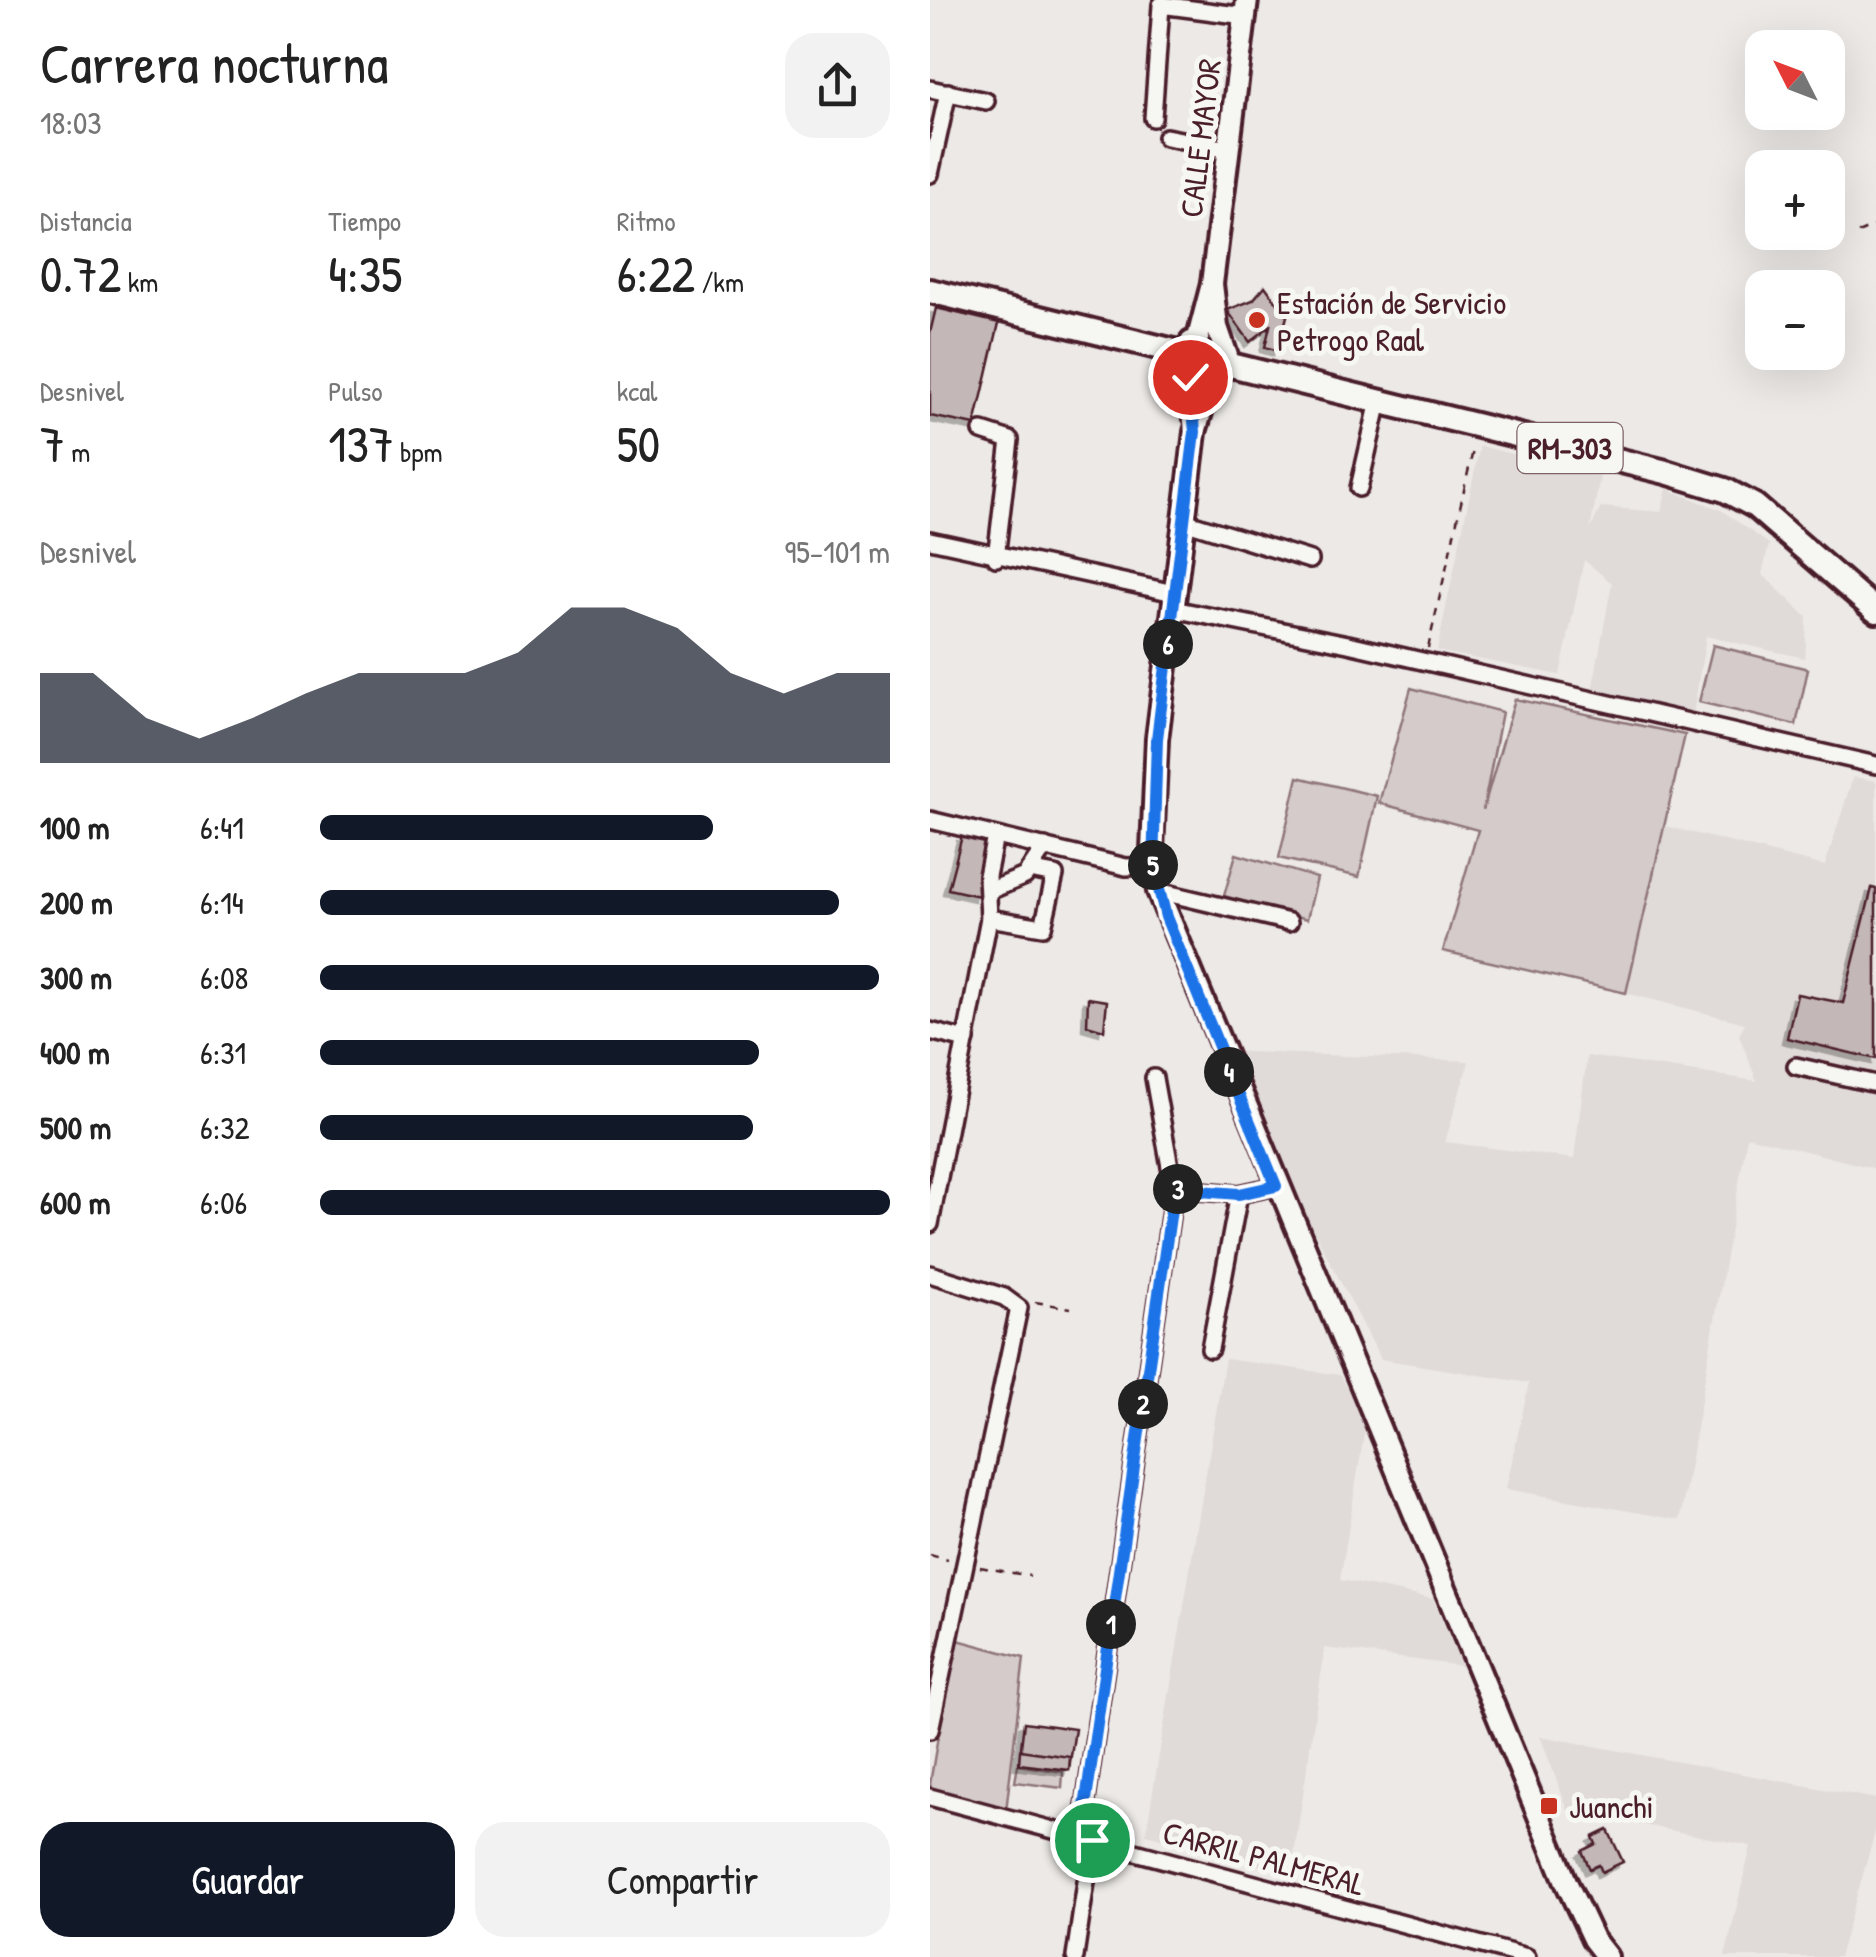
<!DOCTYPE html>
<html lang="es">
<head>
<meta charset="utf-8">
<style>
  body { margin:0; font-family:"Patrick Hand",sans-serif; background:#f2f2f2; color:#222; height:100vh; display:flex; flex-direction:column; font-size:38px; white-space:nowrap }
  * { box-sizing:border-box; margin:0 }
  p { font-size:32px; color:#767676 }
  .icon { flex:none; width:55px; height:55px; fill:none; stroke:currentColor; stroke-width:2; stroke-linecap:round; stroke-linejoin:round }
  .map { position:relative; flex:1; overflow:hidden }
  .sheet { display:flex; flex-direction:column; background:#fff; width:930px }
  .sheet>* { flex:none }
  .needle { width:65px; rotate:312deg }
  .controls { position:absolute; left:815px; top:30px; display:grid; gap:20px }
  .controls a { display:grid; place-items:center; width:100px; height:100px; border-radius:20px; background:#fff; box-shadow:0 10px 40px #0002; font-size:50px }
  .pin { position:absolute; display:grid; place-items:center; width:85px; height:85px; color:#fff; margin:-42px; border:5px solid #fff; border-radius:50%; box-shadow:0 2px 10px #0007 }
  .km { position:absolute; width:50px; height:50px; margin:-25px; border-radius:50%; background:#222; color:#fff; font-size:28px; line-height:50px; text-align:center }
  .round { display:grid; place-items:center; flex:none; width:105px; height:105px; border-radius:30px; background:#f2f2f2 }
  .headline { display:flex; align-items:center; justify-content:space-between; height:170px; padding:0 40px }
  h1 { font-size:55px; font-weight:600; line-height:75px }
  .figures { display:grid; grid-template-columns:repeat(3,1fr); gap:15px; height:170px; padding:10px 40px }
  .figures div { display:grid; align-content:center }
  .figures b { font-size:50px; font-weight:600 }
  .figures small { font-size:28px; font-weight:400 }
  .figures p { font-size:28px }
  .chart { height:280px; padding:20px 40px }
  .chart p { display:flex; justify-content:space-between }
  .chart svg { width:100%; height:180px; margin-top:10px; fill:#111827; opacity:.7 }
  .primary-button { display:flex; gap:20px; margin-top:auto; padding:20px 40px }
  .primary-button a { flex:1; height:115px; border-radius:30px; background:#111827; color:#fff; font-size:40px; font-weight:600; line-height:115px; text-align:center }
  .primary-button a+a { background:#f2f2f2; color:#222 }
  ul { padding:0 40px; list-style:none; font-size:32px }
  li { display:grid; grid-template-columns:160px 120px 1fr; align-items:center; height:75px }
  li i { height:25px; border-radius:12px; background:#111827 }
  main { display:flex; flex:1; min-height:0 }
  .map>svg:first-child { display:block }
</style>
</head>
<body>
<main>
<section class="sheet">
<div class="headline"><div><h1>Carrera nocturna</h1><p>18:03</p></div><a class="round"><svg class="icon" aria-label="share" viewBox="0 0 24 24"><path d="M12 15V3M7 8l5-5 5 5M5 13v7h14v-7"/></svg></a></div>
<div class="figures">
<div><p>Distancia</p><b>0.72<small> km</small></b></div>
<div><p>Tiempo</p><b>4:35</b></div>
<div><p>Ritmo</p><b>6:22<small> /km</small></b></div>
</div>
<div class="figures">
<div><p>Desnivel</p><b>7<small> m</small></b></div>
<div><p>Pulso</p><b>137<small> bpm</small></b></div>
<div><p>kcal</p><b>50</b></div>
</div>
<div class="chart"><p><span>Desnivel</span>95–101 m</p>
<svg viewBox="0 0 160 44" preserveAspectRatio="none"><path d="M0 44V22L10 22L20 33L30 38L40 33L50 27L60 22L70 22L80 22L90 17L100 6L110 6L120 11L130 22L140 27L150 22L160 22V44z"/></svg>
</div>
<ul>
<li><b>100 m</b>6:41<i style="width:69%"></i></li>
<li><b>200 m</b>6:14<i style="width:91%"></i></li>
<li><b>300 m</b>6:08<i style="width:98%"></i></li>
<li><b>400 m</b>6:31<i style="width:77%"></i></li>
<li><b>500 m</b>6:32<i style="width:76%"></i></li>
<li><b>600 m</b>6:06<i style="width:100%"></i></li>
</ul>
<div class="primary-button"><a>Guardar</a><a>Compartir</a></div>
</section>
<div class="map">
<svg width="946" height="1957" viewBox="0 0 946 1957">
  <defs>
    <filter id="shadow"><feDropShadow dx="-5" dy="5" stdDeviation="0" flood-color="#0004"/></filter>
  </defs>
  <rect width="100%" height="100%" fill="#ece9e6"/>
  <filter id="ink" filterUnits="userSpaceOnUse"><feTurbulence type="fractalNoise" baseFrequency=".01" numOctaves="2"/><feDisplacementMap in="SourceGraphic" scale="20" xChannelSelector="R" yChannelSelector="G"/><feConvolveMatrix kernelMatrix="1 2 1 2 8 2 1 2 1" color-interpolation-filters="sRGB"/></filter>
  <g filter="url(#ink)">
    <g fill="#e0dad8">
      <path d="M 550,446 L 670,476 L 660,530 L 671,507 L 731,512 L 737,489 L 791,510 L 839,544 L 832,574 L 877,617 L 875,658 L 776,636 L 763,714 L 662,692 L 682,583 L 654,560 L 630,675 L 507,651 Z"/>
      <path d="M 923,777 L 946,781 L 946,1169 L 817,1136 L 750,1520 L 576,1489 L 599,1383 L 451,1359 L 290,1051 L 539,1061 L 515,1142 L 644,1159 L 657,1056 L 827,1081 L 809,1035 L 815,1023 L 696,993 L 735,826 L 895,866 Z"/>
      <path d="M 295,1359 L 410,1375 L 436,1422 L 410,1580 L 503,1599 L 532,1666 L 395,1648 L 361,1874 L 216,1834 Z"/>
      <path d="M 610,1736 L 946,1799 L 946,1829 L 909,1957 L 795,1957 L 821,1846 L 638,1810 Z"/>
    </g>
    <g fill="#d4cbca" stroke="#8f757a" stroke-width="2.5">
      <path d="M 783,645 L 878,669 L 866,725 L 769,702 Z"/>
      <path d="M 481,688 L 572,712 L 553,810 L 585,699 L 755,735 L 696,993 L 513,951 L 548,830 L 449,803 Z"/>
      <path d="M 368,777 L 447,796 L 429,877 L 349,858 Z"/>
      <path d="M 306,854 L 387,878 L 377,919 L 294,896 Z"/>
      <path d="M 24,1639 L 94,1658 L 76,1811 L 4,1794 L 0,1784 Z"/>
      <path d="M 88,1765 L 133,1772 L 132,1788 L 85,1782 Z"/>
    </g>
    <g fill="#c4b7b7" stroke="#4a1f2b" stroke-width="2.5" filter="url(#shadow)">
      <path d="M 335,286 L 357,316 L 348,351 L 335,347 L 340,326 L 320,342 L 297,310 L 323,300 Z"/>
      <path d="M 6,308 L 69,323 L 45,425 L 0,416 L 0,333 Z"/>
      <path d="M 32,836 L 55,842 L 49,896 L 18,889 Z"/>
      <path d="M 942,888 L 946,889 L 946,1059 L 857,1038 L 867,994 L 913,1003 Z"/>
      <path d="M 158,998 L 177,1001 L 174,1030 L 157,1025 Z"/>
      <path d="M 94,1722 L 145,1729 L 139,1770 L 89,1764 Z"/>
      <path d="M 90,1750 L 140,1757 L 139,1770 L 89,1764 Z"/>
      <path d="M 678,1830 L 693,1862 L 672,1872 L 669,1865 L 660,1869 L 652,1851 L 666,1844 L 663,1837 Z"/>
    </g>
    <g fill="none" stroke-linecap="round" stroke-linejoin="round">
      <g stroke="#4a1f2b" stroke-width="22">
        <g id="minor">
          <path d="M 0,89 L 56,101"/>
          <path d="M 223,118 L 231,5 L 315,16"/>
          <path d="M 236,137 L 298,149"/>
          <path d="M 0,174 L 18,92"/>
          <path d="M 52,431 L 80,440 L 66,558"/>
          <path d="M 429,488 L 449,401"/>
          <path d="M 254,521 L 380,560"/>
          <path d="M 0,540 L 244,593"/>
          <path d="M 243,609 L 418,644 L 946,765"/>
          <path d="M 0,820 L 196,867 L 223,866"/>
          <path d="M 59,891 L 95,876 L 115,847"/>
          <path d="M 228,891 L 359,922"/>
          <path d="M 59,918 L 113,927 L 125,875 L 99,870"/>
          <path d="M 0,1031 L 36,1040"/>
          <path d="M 866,1066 L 946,1084"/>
          <path d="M 224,1078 L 244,1189"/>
          <path d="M 0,1224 L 59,918 L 57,876 L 65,836"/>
          <path d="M 0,1274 L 74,1297 L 89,1308 L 0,1730"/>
          <path d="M 280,1349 L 309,1194"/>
          <path d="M 0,1797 L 597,1957"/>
          <path d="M 145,1957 L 162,1841 L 152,1828 L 244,1189 L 309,1194 L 346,1186"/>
        </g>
      </g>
      <g stroke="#4a1f2b" stroke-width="28">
        <g id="major">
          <path d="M 282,284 L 287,327 L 297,356 L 294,368 L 279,386 L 265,432 L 227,739 L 222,850 L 228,891 L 637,1884 L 663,1939 L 677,1957"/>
          <path d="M 268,338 L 282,284 L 317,0"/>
          <path d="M 261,342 L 254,359 L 264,415"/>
        </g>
      </g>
      <g stroke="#4a1f2b" stroke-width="30">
        <path id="highway" d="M 0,291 L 736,472 L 795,490 L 825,506 L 946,611"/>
      </g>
      <g stroke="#4a1f2b" stroke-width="2.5" stroke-dasharray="8 8" stroke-linecap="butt">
        <path d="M 928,233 L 946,225"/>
        <path d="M 498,648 L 544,446"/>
        <path d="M 105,1302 L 141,1308"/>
        <path d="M 0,1555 L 18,1560"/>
        <path d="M 50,1567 L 100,1576"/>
      </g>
      <use href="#minor" stroke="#f6f6f2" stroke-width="15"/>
      <use href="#major" stroke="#f6f6f2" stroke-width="20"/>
      <use href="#highway" stroke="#f6f6f2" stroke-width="22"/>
    </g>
  </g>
  <g fill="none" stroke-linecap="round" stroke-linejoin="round" filter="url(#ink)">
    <g stroke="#fff" stroke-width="20">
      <path id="route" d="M 162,1840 L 152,1828 L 244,1189 L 309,1194 L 346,1186 L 236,917 L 223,866 L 227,739 L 265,432 L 260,377"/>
    </g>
    <use href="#route" stroke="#1a73e8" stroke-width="12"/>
  </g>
  <g fill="#c8321e" stroke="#f6f6f2" stroke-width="4">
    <circle cx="327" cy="320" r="10"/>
    <rect x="609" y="1796" width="20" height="20" rx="5"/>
  </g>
  <g text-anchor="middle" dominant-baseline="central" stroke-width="10" stroke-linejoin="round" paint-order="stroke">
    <rect fill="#f6f6f2" stroke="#7e6067" stroke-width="2.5" x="587.5" y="423" width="105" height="50" rx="8"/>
    <g font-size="30" font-weight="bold" fill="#4a1f2b">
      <text x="640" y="448">RM-303</text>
    </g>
    <g font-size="32" fill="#4a1f2b" stroke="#f6f6f2">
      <text transform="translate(270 138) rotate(-83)">CALLE MAYOR</text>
      <text transform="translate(334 1858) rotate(15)">CARRIL PALMERAL</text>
    </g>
    <g font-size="32" fill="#4a1f2b" stroke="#f6f6f2" text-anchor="start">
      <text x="347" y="302">Estación de Servicio<tspan x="347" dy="37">Petrogo Raal</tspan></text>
      <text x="639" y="1806">Juanchi</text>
    </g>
  </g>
</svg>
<div class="controls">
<a><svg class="needle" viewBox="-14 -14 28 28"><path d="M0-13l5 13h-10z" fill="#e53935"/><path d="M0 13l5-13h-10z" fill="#767676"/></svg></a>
<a>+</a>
<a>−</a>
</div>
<div class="pin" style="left:162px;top:1840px;background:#1e9e55"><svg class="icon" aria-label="arrive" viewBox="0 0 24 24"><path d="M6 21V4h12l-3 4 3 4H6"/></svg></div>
<div class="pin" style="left:260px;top:377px;background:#d93025"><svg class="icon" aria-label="check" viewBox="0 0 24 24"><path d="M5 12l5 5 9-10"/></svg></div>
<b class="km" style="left:181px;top:1624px">1</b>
<b class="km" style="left:213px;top:1404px">2</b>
<b class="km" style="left:248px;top:1189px">3</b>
<b class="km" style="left:299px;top:1072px">4</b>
<b class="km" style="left:223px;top:865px">5</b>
<b class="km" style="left:238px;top:644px">6</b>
</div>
</main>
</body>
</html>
